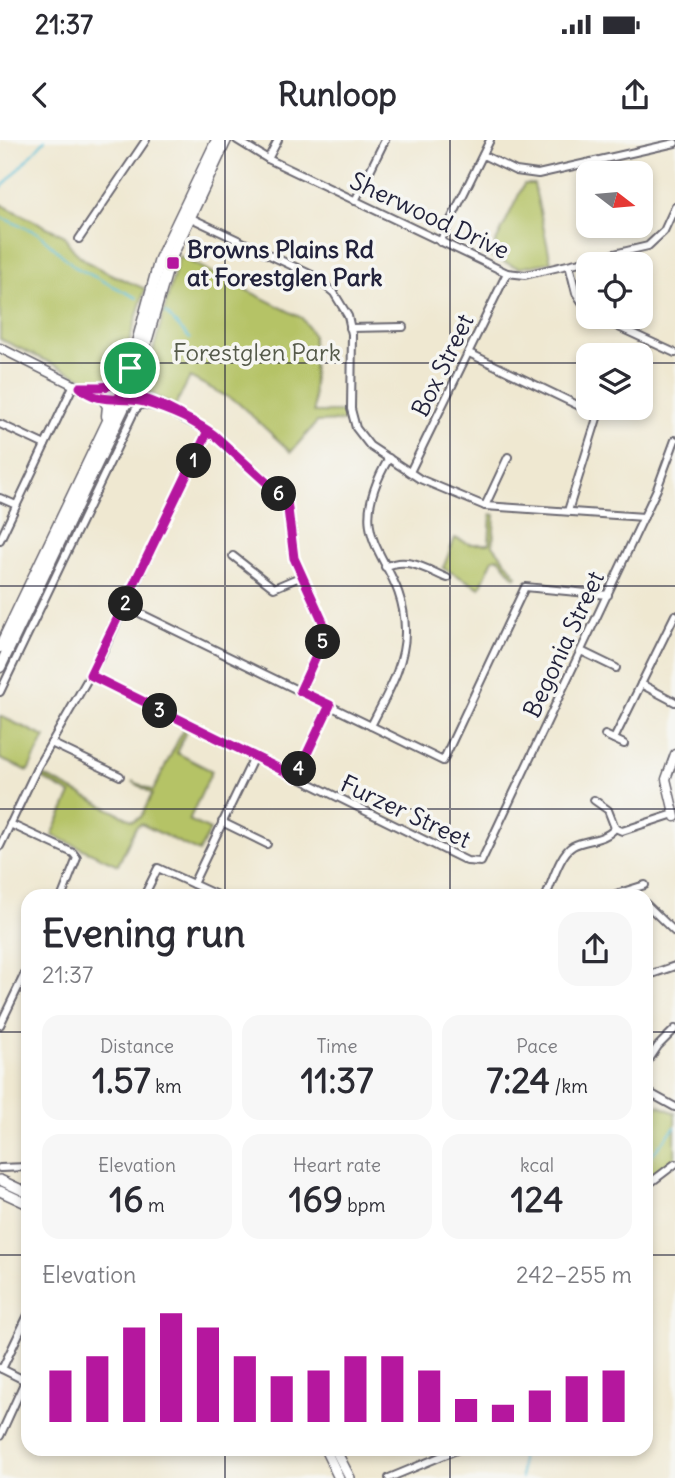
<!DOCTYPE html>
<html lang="en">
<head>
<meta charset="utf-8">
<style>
  body { margin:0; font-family:Delius,sans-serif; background:#f7f7f7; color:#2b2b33; height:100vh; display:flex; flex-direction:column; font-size:26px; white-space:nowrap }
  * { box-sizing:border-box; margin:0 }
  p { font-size:23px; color:#7c7c81 }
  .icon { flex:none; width:38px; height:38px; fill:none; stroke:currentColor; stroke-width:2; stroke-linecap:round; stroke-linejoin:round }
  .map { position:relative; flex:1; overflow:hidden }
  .panel { position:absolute; left:21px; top:749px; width:632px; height:567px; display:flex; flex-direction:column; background:#fff; border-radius:21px; box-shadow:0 4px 10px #0003 }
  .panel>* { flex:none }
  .needle { width:46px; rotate:106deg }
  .fabs { position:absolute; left:576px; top:21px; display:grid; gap:14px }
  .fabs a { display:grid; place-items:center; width:77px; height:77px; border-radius:14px; background:#fff; box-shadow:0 4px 10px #0003; font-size:35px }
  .pin { position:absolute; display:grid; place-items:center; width:60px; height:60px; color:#fff; margin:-30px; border:4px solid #fff; border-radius:50%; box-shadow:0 2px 7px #0007 }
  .km { position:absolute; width:35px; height:35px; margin:-18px; border-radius:50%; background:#222; color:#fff; font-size:19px; line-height:35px; text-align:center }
  .round { display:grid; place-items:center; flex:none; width:74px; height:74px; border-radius:21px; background:#f7f7f7 }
  .summary { display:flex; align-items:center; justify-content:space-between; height:119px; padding:0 21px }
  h1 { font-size:38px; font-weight:700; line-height:52px }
  .metrics { display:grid; grid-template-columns:repeat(3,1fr); gap:10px; height:119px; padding:7px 21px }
  .metrics div { display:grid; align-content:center; border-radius:18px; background:#f7f7f7; text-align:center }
  .metrics b { font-size:35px; font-weight:700 }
  .metrics small { font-size:19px; font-weight:400 }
  .metrics p { font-size:19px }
  .chart { height:196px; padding:14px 21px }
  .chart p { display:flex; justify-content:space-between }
  .chart svg { width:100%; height:126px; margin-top:7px; stroke:#b5179e; stroke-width:6 }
  .status { display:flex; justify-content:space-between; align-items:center; height:49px; padding:0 35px; background:#fff; direction:ltr }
  .status svg { height:19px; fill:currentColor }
  header { display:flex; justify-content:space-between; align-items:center; height:91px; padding:0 21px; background:#fff; font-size:32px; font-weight:700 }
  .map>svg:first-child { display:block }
</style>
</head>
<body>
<div class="status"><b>21:37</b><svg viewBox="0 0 49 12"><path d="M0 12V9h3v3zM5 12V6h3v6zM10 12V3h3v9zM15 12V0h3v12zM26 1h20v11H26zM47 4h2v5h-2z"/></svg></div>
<header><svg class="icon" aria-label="back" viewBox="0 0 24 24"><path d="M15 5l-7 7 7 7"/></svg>Runloop<svg class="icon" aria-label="share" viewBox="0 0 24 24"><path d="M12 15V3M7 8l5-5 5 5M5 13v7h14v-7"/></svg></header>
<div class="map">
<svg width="675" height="1338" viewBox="0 0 675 1338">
  <rect width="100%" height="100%" fill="#f6f6f2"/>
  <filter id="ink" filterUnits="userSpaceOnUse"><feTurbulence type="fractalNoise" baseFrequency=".0143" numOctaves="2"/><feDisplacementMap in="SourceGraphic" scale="14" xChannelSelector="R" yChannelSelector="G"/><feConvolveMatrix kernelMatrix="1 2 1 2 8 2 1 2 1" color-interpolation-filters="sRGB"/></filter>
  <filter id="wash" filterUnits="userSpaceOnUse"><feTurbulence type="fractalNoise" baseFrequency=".00686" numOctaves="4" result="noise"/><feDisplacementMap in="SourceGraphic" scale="28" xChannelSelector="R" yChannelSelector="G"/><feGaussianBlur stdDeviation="1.57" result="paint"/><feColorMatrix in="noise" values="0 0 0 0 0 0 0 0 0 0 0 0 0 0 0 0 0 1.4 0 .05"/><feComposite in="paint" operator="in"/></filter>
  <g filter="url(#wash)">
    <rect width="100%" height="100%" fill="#efe8d1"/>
    <g fill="#b5c366" stroke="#6c7250" stroke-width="2">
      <path d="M 524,44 L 534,44 L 551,122 L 519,128 L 489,116 Z"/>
      <path d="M 0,64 L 65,96 C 76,125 118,136 145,149 L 118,238 L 104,244 L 89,241 L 0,199 Z"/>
      <path d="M 179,116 L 302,178 L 313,195 L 314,272 L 347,272 L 347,281 L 317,282 L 291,312 L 237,262 L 190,237 L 175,266 L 145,251 L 144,245 Z"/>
      <path d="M 491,374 L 495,375 L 493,405 L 517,436 L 515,438 L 499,418 L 493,419 L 480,448 L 443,428 L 455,398 L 470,404 L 489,404 Z"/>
      <path d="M 0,576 L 45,597 L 28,631 L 0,619 Z"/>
      <path d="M 183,590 L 186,591 L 177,613 L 212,631 L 189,680 L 210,690 L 199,712 L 141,684 L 136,687 L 118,725 L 52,695 L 71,654 L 40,637 L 41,634 L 133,681 L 141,677 L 152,654 L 132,641 L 153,651 Z"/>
      <path d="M 658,965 L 675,973 L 675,1019 L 664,1030 L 646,1040 L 646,992 Z"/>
    </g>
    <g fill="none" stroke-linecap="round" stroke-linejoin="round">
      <g stroke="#59bed7" stroke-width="2">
        <path d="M 0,49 L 45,0"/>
        <path d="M 0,77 L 38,93 L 75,127 L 137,158"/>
        <path d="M 166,173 L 190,199"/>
        <path d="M 646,1022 L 675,987"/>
        <path d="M 521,1338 L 521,1309"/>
      </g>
    </g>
  </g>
  <g filter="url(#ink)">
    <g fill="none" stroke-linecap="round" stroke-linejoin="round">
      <g stroke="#6a6770" stroke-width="10">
        <g id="minor">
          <path d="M 237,0 L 268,19 L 507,133 L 525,135 L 648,106 L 664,91 L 675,67"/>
          <path d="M 483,15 L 516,31 L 538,34 L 675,3"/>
          <path d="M 268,19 L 278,0"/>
          <path d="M 355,61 L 385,0"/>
          <path d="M 189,77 L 312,135 L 334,153 L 348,176 L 352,194 L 351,269 L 356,288 L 370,306 L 420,339 L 485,366 L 644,377"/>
          <path d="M 79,99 L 146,0"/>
          <path d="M 440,102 L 490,0"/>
          <path d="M 569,125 L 576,153 L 588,171"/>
          <path d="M 597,177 L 675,213"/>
          <path d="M 350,188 L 403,187"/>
          <path d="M 469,213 L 598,275 L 568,371"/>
          <path d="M 130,254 L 149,259 L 162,268"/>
          <path d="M 126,261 L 162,268 L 208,291 L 287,361 L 294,418 L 323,482 L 322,503 L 300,551"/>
          <path d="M 0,284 L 45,305"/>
          <path d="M 410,332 L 507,133"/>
          <path d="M 0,358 L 16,365"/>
          <path d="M 485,366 L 508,317"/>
          <path d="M 0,400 L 74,244"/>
          <path d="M 233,416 L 274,448 L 302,436"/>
          <path d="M 385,427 C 407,416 426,429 447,438"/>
          <path d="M 125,466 L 443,621 L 525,447 L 608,455"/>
          <path d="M 581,511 L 616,528"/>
          <path d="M 90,535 L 467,721 L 481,722 L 657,349 L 675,300"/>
          <path d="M 641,544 L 675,562"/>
          <path d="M 0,552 L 135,270 L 144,262"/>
          <path d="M 371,586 C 386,556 406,524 405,490 C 404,414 337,407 389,318"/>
          <path d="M 605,595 L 624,604"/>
          <path d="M 614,599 L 675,475"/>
          <path d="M 51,603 L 120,636"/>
          <path d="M 296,637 L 330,565"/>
          <path d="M 594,660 L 608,670 L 615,688"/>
          <path d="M 222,682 L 267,704"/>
          <path d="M 10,684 L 73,713 L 77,718 L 62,756"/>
          <path d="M 0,706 L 38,626 L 101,516 L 208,291"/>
          <path d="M 193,744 L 254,617"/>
          <path d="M 616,754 L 645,745"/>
          <path d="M 144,756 L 158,728 L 219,756"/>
          <path d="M 546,756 C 552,743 560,713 573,706 C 587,699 605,701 615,688 L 622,691 L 674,674"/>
          <path d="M 646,764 L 675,792"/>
          <path d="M 646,836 L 675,826"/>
          <path d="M 0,885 L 28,827"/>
          <path d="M 646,924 L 658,906 L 675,889"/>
          <path d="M 646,951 L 675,967"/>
          <path d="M 0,1028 L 28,1027"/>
          <path d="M 646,1046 L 675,1024"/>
          <path d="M 0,1228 L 26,1241"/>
          <path d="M 2,1229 L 28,1175"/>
          <path d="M 0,1296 L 25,1241"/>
          <path d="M 389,1338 L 459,1309"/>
        </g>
      </g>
      <g stroke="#6a6770" stroke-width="11">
        <g id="tertiary">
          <path d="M 0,208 L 98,257 L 121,260"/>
          <path d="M 97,250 L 125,254"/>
          <path d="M 675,614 L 666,639 L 675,677"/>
        </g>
      </g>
      <g stroke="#6a6770" stroke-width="12">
        <g id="secondary">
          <path d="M 0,1040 L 28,1053"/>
          <path d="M 0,1051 L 28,1064"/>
          <path d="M 325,1309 L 339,1338"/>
          <path d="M 335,1309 L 350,1338"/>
        </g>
      </g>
      <g stroke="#6a6770" stroke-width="13">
        <g id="primary">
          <path d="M 136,239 L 143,256"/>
          <path d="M 95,249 L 110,247 L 125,234"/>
          <path d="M 103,258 L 108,266 L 107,276"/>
          <path d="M 0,507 L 118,260 L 133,217 L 160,119 L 217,0"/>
          <path d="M 0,527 L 132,250 L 170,120 L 226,0"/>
        </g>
      </g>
      <use href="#minor" stroke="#fff" stroke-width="6"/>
      <use href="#tertiary" stroke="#fff" stroke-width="8"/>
      <use href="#secondary" stroke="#fff" stroke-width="9"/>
      <use href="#primary" stroke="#fff" stroke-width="10"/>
    </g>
  </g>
  <g fill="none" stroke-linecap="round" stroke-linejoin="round" filter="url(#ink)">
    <g stroke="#fff" stroke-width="14">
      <path id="route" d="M 130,228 L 120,254 C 148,255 183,276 208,291 L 90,535 L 296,637 L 330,565 L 300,551 L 322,503 L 323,482 L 294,418 L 287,361 L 214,295 C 194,280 167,269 144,262 C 123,256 97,265 80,247 C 107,246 111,252 130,228"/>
    </g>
    <use href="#route" stroke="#b5179e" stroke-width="9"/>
  </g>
  <path fill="none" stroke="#22223b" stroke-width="2" stroke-opacity="0.55" d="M 225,0 L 225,756M 450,0 L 450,756M 0,223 L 588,223M 640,223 L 675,223M 0,446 L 675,446M 0,669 L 675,669M 0,892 L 28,892M 646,892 L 675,892M 0,1115 L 28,1115M 646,1115 L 675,1115M 225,1309 L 225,1338M 450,1309 L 450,1338"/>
  <rect fill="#b5179e" stroke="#f6f6f2" stroke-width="2.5" x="166" y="116" width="14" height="14" rx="3.5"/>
  <g text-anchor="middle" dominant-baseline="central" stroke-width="7" stroke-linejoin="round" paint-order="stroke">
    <g font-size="24" fill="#22223b" stroke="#f6f6f2">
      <text transform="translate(430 75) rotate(25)">Sherwood Drive</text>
      <text transform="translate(442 225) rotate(-64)">Box Street</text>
      <text transform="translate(563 504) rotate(-65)">Begonia Street</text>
      <text transform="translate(406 671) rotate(25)">Furzer Street</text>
    </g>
    <g font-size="24" font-weight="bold" fill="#22223b" stroke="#f6f6f2" text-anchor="start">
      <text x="187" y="109">Browns Plains Rd<tspan x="187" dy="28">at Forestglen Park</tspan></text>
    </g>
    <g font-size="24" fill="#555a4a" stroke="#f6f6f2">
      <text x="257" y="212">Forestglen Park</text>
    </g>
  </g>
</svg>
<div class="fabs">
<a><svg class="needle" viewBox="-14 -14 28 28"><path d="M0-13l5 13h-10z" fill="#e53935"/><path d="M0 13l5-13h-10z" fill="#7c7c81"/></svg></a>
<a><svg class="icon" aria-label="locate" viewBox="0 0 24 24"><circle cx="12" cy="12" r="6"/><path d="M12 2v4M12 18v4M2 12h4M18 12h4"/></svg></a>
<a><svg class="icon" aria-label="layers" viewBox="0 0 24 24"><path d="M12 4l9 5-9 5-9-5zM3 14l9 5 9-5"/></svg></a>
</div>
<div class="pin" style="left:130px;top:228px;background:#1e9e55"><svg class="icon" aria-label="arrive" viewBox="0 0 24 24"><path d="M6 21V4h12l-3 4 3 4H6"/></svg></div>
<b class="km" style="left:194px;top:321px">1</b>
<b class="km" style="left:126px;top:464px">2</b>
<b class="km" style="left:160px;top:571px">3</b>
<b class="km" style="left:299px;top:629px">4</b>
<b class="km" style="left:323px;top:502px">5</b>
<b class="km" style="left:279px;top:354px">6</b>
<section class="panel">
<div class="summary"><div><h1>Evening run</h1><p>21:37</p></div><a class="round"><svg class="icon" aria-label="share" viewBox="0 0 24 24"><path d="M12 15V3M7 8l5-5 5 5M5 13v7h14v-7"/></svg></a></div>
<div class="metrics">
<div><p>Distance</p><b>1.57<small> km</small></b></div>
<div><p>Time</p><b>11:37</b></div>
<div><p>Pace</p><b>7:24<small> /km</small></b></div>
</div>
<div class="metrics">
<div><p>Elevation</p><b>16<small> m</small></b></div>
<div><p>Heart rate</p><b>169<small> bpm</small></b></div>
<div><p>kcal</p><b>124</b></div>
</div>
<div class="chart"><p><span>Elevation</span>242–255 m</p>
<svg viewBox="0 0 160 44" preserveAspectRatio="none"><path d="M5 44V26M15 44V21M25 44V11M35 44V6M45 44V11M55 44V21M65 44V28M75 44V26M85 44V21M95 44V21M105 44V26M115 44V36M125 44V38M135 44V33M145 44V28M155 44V26"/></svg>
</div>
</section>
</div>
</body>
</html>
